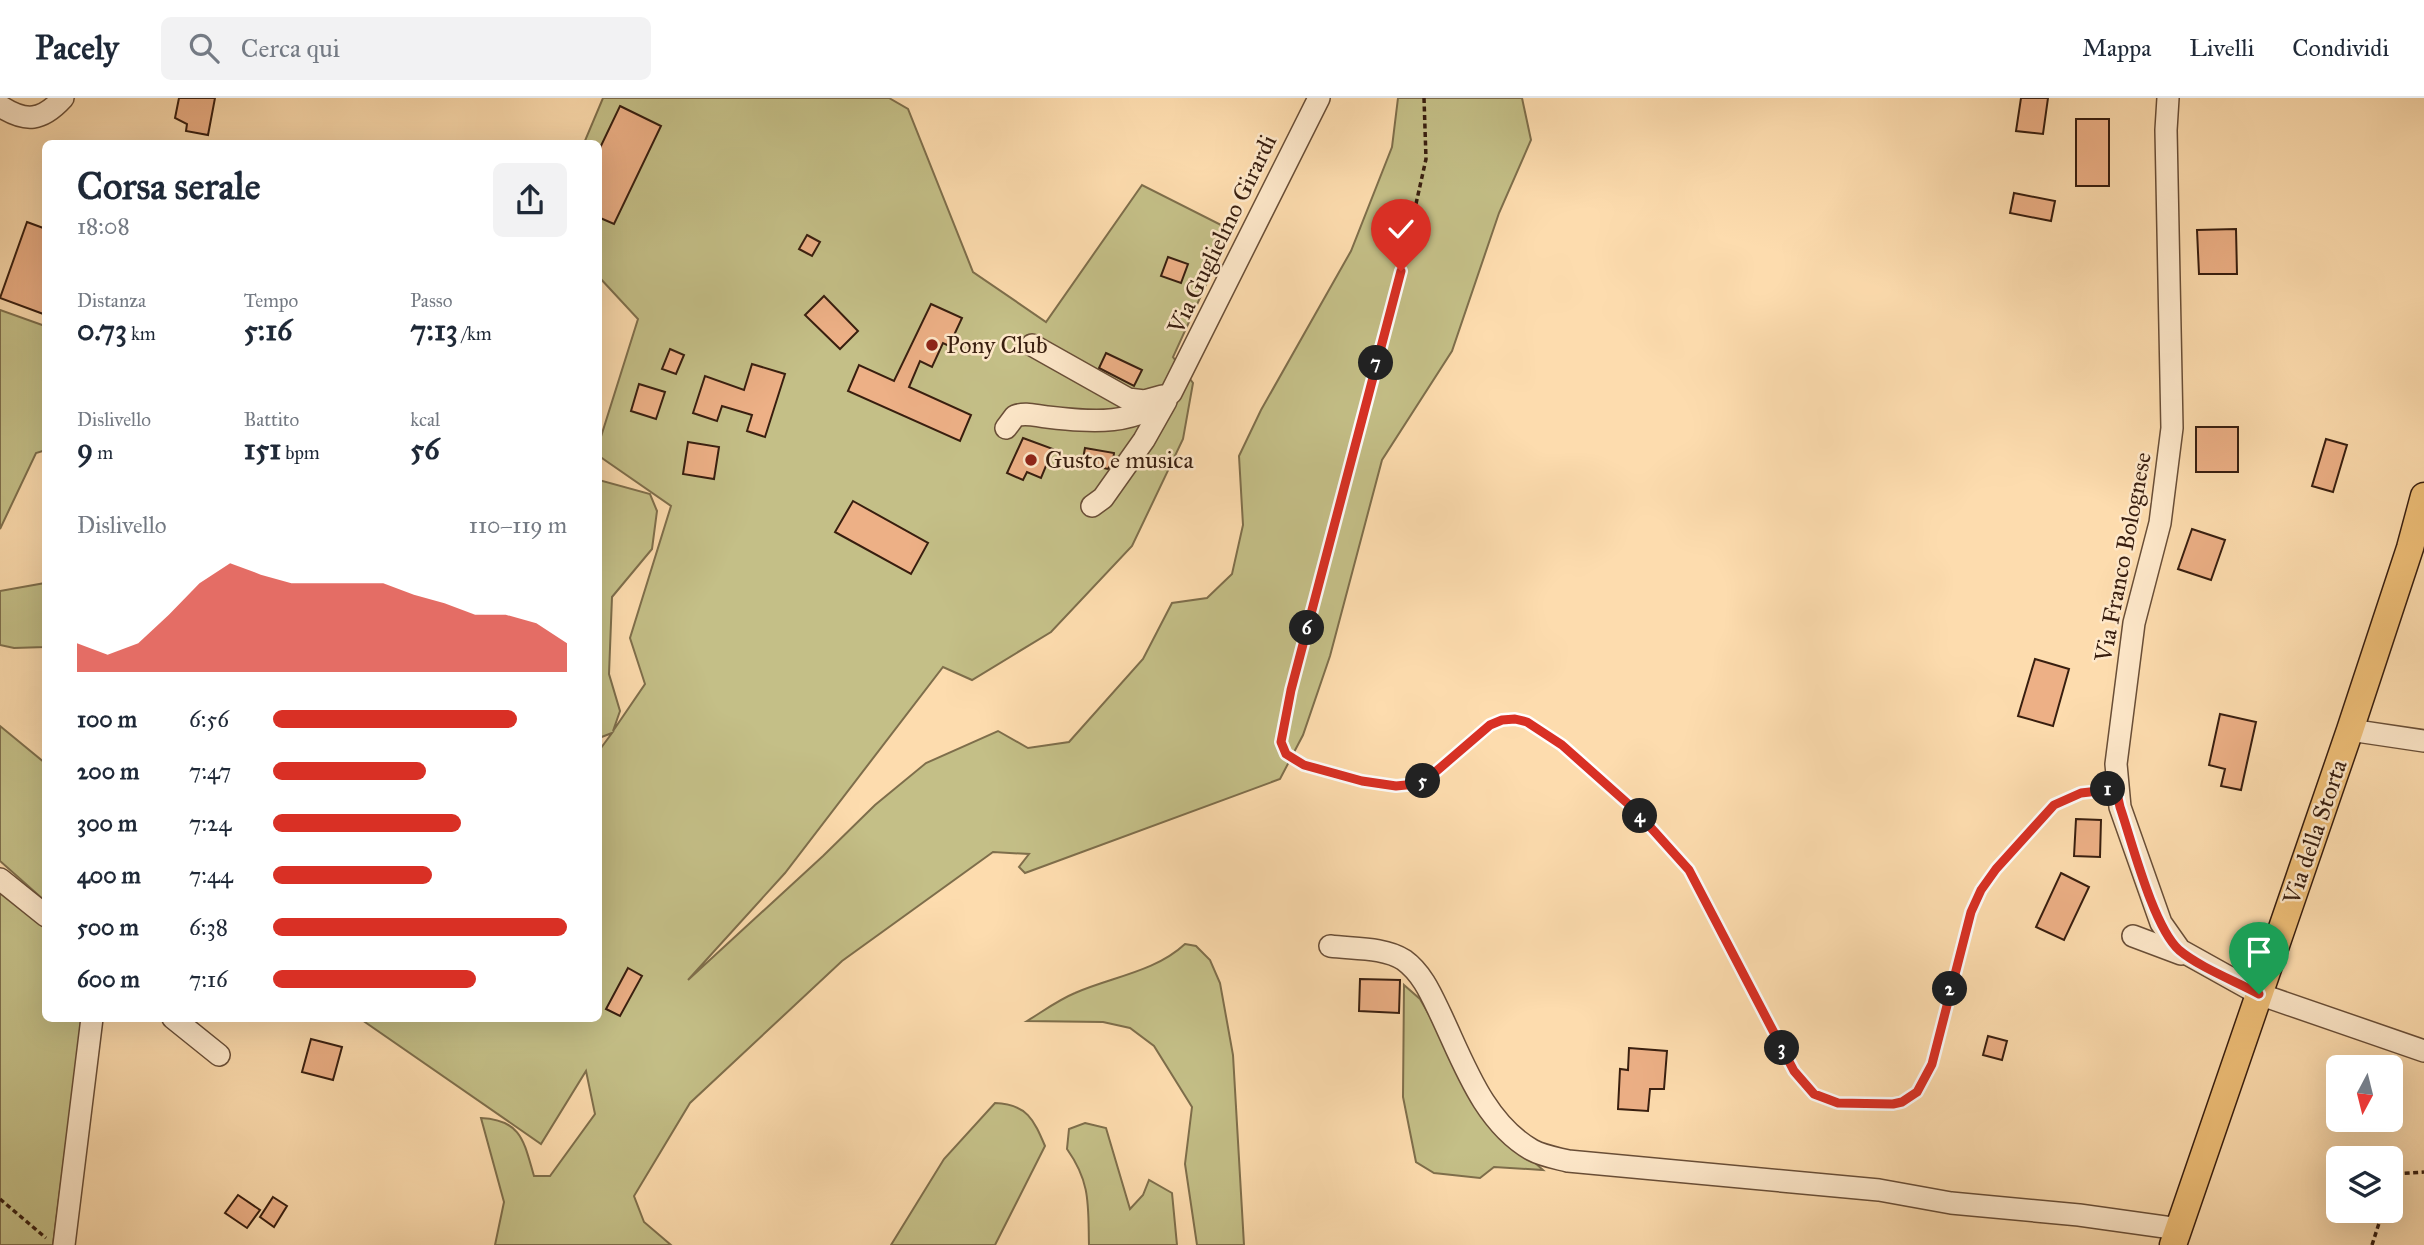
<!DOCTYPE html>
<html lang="it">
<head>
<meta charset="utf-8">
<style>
  body { margin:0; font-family:"IM FELL Great Primer",serif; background:#f2f2f3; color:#1f2937; height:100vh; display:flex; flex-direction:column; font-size:26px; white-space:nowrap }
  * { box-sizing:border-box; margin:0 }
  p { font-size:23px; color:#747a83 }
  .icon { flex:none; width:38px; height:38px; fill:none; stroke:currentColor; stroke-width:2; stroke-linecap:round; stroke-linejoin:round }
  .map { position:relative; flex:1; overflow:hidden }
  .side { position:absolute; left:42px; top:42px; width:560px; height:882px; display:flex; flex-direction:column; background:#fff; border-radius:10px; box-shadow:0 7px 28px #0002 }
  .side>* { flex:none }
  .needle { width:46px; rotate:187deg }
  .buttons { position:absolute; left:2326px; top:957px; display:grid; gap:14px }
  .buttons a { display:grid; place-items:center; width:77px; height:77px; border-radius:10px; background:#fff; box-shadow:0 7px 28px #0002; font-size:35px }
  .pin { position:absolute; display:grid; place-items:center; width:60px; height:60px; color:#fff; margin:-72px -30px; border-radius:50% 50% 50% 0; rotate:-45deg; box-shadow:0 0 7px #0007 }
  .pin .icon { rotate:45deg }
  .km { position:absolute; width:35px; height:35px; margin:-18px; border-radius:50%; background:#222; color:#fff; font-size:19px; line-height:35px; text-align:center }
  .round { display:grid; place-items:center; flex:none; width:74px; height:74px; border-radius:10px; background:#f2f2f3 }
  .head { display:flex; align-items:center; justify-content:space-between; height:119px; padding:0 35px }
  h1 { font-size:38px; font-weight:700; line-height:52px }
  .figures { display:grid; grid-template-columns:repeat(3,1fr); gap:10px; height:119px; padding:7px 35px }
  .figures div { display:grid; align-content:center }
  .figures b { font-size:30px; font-weight:700 }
  .figures small { font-size:19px; font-weight:400 }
  .figures p { font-size:19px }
  .chart { height:196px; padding:14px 35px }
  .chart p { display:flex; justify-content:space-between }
  .chart svg { width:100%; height:126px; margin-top:7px; fill:#d93025; opacity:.7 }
  ul { padding:0 35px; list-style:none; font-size:23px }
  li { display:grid; grid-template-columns:112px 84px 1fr; align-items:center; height:52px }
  li i { height:18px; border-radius:9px; background:#d93025 }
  header { display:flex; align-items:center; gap:42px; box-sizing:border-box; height:98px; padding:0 35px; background:#fff; border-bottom:2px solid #e0e1e3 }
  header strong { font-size:33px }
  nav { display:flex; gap:38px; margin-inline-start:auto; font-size:24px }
  .search { width:490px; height:63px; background:#f2f2f3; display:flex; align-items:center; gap:18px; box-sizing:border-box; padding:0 24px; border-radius:10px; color:#747a83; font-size:26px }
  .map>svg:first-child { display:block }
</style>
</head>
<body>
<header>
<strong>Pacely</strong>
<div class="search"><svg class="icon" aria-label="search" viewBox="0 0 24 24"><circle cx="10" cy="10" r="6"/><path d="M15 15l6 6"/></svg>Cerca qui</div>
<nav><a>Mappa</a><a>Livelli</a><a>Condividi</a></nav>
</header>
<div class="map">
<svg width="2424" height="1147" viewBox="0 0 2424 1147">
  <rect width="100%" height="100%" fill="#fddcae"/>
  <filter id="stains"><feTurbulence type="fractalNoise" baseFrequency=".00286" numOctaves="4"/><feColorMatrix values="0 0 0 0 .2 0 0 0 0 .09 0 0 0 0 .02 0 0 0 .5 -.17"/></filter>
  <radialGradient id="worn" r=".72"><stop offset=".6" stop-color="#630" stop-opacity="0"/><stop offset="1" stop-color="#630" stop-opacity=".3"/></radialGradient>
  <g fill="#c4bf87" stroke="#7e6e4b" stroke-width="2">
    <path d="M 603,0 L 889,0 L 908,11 L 973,174 L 1046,224 L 1142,87 L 1231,132 L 1173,259 L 1193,285 L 1183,341 L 1132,448 L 1051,534 L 972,582 L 943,569 L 785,775 L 688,882 L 823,758 L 875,707 L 926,665 L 998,633 L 1028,650 L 1069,644 L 1143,561 L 1172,505 L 1207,500 L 1232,476 L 1243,427 L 1239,358 L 1261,312 L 1351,153 L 1392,49 L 1398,0 L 1522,0 L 1531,42 L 1499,115 L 1452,253 L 1382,362 L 1330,558 L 1303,637 L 1280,681 L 1025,775 L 1019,769 L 1029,756 L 993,754 L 842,863 L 690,1005 L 634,1098 L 644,1124 L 671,1147 L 495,1147 L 504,1104 L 481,1020 C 522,1022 524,1044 534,1078 L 550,1078 L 595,1016 L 586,973 L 541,1046 L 362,922 L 598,920 L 598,654 L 612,635 L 599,640 L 599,382 L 650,396 L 657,413 L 652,451 L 612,499 L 609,576 L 620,613 L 613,633 L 645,586 L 630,540 L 671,408 L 599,358 L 599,345 L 638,221 L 599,179 L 598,46 L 584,45 Z"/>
    <path d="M 0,212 L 45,228 L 43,282 L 45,282 L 46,352 L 36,355 L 0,431 Z"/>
    <path d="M 45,485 L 45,549 L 14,550 L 0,547 L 0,493 Z"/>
    <path d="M 0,628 L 45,665 L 45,803 L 0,763 Z"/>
    <path d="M 0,794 L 45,829 L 46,920 L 82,921 L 53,1147 L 0,1147 Z"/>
    <path d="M 1185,846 L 1196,848 L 1210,862 L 1220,885 L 1233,957 L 1244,1147 L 1197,1147 L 1185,1066 L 1192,1009 L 1154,948 L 1130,930 L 1103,924 L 1027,923 C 1042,914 1058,902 1075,895 C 1111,879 1155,874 1185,846 Z"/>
    <path d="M 1404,887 L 1420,901 L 1491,1025 L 1543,1072 L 1494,1069 L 1480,1080 L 1434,1075 L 1416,1064 L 1403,999 Z"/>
    <path d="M 995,1005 C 1027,1006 1034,1022 1045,1048 L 995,1147 L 891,1147 L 944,1061 Z"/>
    <path d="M 1085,1025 L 1106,1030 L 1130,1111 L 1143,1097 L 1149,1082 L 1172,1095 L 1177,1147 L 1089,1147 C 1088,1107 1091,1085 1067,1051 L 1069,1031 Z"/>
  </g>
  <g fill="#edb086" stroke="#381e0f" stroke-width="2">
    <path d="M 179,0 L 215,0 L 208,37 L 186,33 L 187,26 L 175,20 Z"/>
    <path d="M 2021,0 L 2048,0 L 2043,36 L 2016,33 Z"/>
    <path d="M 620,8 L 661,28 L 614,126 L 598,119 L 598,54 Z"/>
    <rect x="2076" y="21" width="33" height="67"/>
    <path d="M 2014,95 L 2055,103 L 2051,123 L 2010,115 Z"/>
    <path d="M 27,124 L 46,131 L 46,217 L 0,200 Z"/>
    <path d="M 2236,131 L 2237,176 L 2199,176 L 2197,132 Z"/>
    <path d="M 807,137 L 820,144 L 812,158 L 799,151 Z"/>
    <path d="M 1168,159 L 1188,166 L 1181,185 L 1161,178 Z"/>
    <path d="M 824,198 L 858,233 L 840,251 L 805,217 Z"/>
    <path d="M 931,206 L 962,220 L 949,248 L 943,245 L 932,269 L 920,263 L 909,289 L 971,317 L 960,343 L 848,293 L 859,267 L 894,283 Z"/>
    <path d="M 670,251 L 684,257 L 676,276 L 662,271 Z"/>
    <path d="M 1106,255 L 1142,272 L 1134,288 L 1099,270 Z"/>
    <path d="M 752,266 L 785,276 L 765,339 L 747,333 L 752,317 L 722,308 L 717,323 L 693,315 L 705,278 L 744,292 Z"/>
    <path d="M 639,286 L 665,294 L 656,321 L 631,313 Z"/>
    <rect x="2196" y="329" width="42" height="45"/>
    <path d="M 1023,340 L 1053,351 L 1041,380 L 1027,374 L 1023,382 L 1007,375 Z"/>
    <path d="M 2326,341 L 2347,347 L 2333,394 L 2312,388 Z"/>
    <path d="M 688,344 L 719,349 L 714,381 L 683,376 Z"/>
    <path d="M 1085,350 L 1114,355 L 1113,363 L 1108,371 L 1082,366 Z"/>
    <path d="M 853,403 L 928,445 L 911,476 L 835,434 Z"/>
    <path d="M 2192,431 L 2225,442 L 2211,482 L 2178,471 Z"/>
    <path d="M 2035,561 L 2069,571 L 2053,628 L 2018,618 Z"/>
    <path d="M 2220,616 L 2256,624 L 2241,692 L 2221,688 L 2225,671 L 2209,667 Z"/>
    <path d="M 2076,721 L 2101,722 L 2100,759 L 2074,758 Z"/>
    <path d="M 2061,775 L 2089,789 L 2064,842 L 2036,829 Z"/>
    <path d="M 628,870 L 642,878 L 620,918 L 606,911 Z"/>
    <path d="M 1360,881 L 1400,882 L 1399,915 L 1359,913 Z"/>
    <path d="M 1988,938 L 2007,943 L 2002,962 L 1983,957 Z"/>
    <path d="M 311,941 L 342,949 L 333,982 L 302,974 Z"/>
    <path d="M 1629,950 L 1667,953 L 1664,991 L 1650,991 L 1648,1013 L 1618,1011 L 1620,971 L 1628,972 Z"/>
    <path d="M 238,1097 L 260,1112 L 247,1130 L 225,1115 Z"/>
    <path d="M 273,1099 L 287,1108 L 274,1129 L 260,1119 Z"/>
  </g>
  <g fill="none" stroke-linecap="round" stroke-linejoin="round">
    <g stroke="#694e37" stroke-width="24">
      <g id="minor">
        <path d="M 2168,0 L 2166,32 L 2172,330 L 2160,425 L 2134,525 L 2116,666 L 2120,709 L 2161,825 L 2180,852 L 2259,896 L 2424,953"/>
        <path d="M 0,8 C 26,25 42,23 63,0"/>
        <path d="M 1032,247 L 1128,301 L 1144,303 L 1162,298"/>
        <path d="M 1006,330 L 1015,318 C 1026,314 1036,318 1047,319 C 1091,324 1138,329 1171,295 L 1319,0"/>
        <path d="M 1092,408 L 1103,400 L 1144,342 L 1166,303"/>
        <path d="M 2350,632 L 2424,643"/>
        <path d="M 0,781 L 46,818"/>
        <path d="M 2133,838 L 2181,856"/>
        <path d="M 1330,848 C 1353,851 1384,849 1404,862 C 1422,875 1431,896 1440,915 C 1463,963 1483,1024 1532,1052 C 1543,1058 1556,1060 1568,1063 L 1879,1092 L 1951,1105 L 2079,1117 L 2179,1131"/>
        <path d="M 173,920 L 219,957"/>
        <path d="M 64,1147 L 92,920"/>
      </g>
    </g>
    <g stroke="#381e0f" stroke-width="29">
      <path id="major" d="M 2173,1147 L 2350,632 L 2410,450 L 2424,398"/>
    </g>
    <g stroke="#381e0f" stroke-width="3.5" stroke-dasharray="5 3.5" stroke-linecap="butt">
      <path d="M 1424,0 L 1426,61 L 1401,173 L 1291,592 L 1281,644 L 1286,656 L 1304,667 L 1362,683 L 1396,688 L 1416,686 L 1433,676 L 1491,627 L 1502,622 L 1515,621 L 1527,624 L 1562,647 L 1635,712 L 1689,772 L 1794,973 L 1814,996 L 1838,1005 L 1893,1006 L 1917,994 L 1932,966 L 1971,814 L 1981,792 L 1996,770 L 2054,707 L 2081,695 L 2100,691"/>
      <path d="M 2390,1091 L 2395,1076 L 2424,1074"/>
      <path d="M 0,1101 L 46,1140"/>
      <path d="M 2372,1147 L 2383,1113"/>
    </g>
    <use href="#minor" stroke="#fee8ca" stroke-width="21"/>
    <use href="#major" stroke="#eebe77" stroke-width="26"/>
  </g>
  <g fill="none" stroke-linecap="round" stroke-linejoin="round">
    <g stroke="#fff" stroke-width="14">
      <path id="route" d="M 1401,173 L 1291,592 L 1281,644 L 1286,656 L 1304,667 L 1362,683 L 1396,688 L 1416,686 L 1433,676 L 1490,627 L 1502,622 L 1515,621 L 1527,624 L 1562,647 L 1635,712 L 1689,772 L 1794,973 L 1814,996 L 1838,1005 L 1893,1006 L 1902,1004 L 1917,994 L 1932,966 L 1971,814 L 1981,792 L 1996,771 L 2054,707 L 2081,695 L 2116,691 L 2120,709 C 2132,744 2153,828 2179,852 C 2199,869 2235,883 2259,896"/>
    </g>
    <use href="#route" stroke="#d93025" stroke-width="9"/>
  </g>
  <g fill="#8f2418" stroke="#fee8ca" stroke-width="2.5">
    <circle cx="932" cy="247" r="7"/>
    <circle cx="1031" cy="362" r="7"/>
  </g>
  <g text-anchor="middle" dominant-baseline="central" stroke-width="5" stroke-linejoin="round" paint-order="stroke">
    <g font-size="24" fill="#381e0f" stroke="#fee8ca">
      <text transform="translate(1222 136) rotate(-64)">Via Guglielmo Girardi</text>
      <text transform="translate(2123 459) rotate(-79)">Via Franco Bolognese</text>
      <text transform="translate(2315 734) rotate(-71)">Via della Storta</text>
    </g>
    <g font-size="24" fill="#381e0f" stroke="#fee8ca" text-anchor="start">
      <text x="946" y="247">Pony Club</text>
      <text x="1045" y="362">Gusto e musica</text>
    </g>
  </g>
  <rect width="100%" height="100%" filter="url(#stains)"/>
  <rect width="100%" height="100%" fill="url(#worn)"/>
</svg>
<div class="buttons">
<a><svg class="needle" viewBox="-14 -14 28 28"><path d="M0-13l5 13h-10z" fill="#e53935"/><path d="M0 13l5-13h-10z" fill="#747a83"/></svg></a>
<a><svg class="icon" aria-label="layers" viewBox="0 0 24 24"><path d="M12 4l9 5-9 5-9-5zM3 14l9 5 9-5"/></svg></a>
</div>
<div class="pin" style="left:2259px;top:896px;background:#1e9e55"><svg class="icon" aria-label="arrive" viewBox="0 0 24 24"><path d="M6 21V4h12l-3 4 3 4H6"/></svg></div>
<div class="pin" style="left:1401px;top:173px;background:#d93025"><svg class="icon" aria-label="check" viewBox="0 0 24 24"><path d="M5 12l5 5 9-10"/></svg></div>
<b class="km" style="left:2108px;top:691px">1</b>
<b class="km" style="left:1950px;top:891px">2</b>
<b class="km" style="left:1782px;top:950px">3</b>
<b class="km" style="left:1640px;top:718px">4</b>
<b class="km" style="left:1423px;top:683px">5</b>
<b class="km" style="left:1307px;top:530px">6</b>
<b class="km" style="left:1376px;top:265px">7</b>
<section class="side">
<div class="head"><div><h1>Corsa serale</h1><p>18:08</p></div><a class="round"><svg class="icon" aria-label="share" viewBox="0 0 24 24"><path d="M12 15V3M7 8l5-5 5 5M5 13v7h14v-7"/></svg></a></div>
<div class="figures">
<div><p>Distanza</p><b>0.73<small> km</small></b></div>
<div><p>Tempo</p><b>5:16</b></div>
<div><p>Passo</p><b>7:13<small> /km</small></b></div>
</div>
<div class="figures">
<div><p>Dislivello</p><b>9<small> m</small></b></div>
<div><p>Battito</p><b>151<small> bpm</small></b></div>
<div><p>kcal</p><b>56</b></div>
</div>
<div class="chart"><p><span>Dislivello</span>110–119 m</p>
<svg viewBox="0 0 160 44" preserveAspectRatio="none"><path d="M0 44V34L10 38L20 34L30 24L40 13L50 6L60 10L70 13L80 13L90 13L100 13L110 17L120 20L130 24L140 24L150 27L160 34V44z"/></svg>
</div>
<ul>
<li><b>100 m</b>6:56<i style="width:83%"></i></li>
<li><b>200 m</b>7:47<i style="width:52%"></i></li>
<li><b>300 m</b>7:24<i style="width:64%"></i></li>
<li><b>400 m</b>7:44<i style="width:54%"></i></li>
<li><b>500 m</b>6:38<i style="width:100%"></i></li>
<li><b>600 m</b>7:16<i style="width:69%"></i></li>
</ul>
</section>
</div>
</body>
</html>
